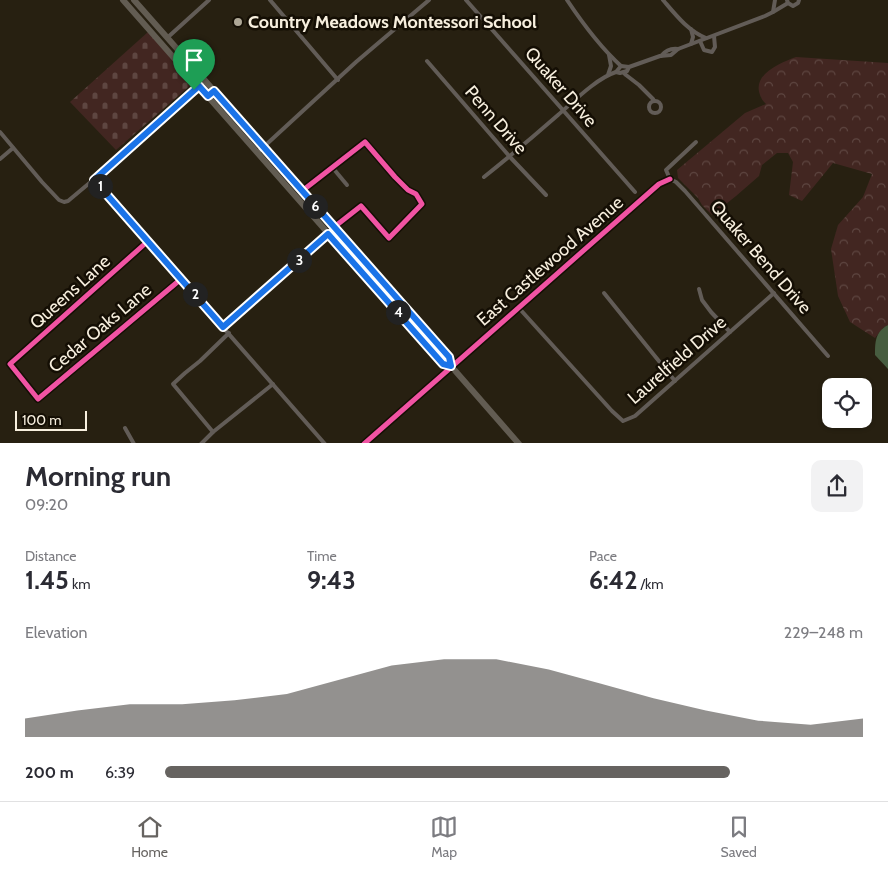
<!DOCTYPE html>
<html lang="en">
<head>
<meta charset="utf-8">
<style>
  body { margin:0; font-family:Cabin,sans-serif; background:#f2f2f3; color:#2b2b33; height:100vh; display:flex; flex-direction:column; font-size:19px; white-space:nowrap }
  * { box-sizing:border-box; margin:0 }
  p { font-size:16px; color:#7c7c81 }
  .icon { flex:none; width:28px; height:28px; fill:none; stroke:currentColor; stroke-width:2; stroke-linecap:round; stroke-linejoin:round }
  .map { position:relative; height:443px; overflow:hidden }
  .panel { display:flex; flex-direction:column; background:#fff; flex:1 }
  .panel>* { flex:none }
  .controls { position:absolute; left:822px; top:378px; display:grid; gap:10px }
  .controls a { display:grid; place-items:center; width:50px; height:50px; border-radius:10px; background:#fff; box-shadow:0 1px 4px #0004; font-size:25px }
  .scale { position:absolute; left:15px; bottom:12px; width:72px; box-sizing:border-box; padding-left:5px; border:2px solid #f7efde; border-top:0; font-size:14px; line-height:18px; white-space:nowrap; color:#f7efde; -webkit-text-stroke:4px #140e04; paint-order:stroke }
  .pin { position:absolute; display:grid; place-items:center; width:42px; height:42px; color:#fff; margin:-51px -21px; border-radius:50% 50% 50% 0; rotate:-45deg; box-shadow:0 0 5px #0007 }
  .pin .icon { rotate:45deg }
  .km { position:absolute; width:25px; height:25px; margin:-12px; border-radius:50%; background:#222; color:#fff; font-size:14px; line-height:25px; text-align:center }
  .round { display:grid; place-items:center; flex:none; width:52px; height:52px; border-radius:10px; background:#f2f2f3 }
  .overview { display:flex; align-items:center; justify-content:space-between; height:85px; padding:0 25px }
  h1 { font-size:28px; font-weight:800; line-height:38px }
  .stats { display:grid; grid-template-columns:repeat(3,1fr); gap:8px; height:85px; padding:5px 25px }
  .stats div { display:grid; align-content:center }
  .stats b { font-size:25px; font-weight:800 }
  .stats small { font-size:14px; font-weight:400 }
  .stats p { font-size:14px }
  .chart { height:140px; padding:10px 25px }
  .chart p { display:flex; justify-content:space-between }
  .chart svg { width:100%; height:90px; margin-top:5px; fill:#666360; opacity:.7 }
  ul { padding:0 25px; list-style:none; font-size:16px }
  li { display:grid; grid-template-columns:80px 60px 1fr; align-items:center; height:38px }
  li i { height:12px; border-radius:6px; background:#666360 }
  .tab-bar { display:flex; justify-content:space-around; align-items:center; height:70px; border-top:1px solid #e1e1e2; background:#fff; font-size:14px; color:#7c7c81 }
  .tab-bar a { display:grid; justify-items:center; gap:2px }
  .tab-bar .on { color:#666360 }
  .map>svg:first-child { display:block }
</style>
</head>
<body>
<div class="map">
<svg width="888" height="444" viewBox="0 0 888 444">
  <defs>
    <pattern id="forest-crowns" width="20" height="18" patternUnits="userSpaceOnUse" patternTransform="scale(1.25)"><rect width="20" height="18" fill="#422621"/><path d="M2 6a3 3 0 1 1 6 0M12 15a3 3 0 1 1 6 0" fill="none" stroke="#5e4641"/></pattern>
    <pattern id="cemetery-stones" width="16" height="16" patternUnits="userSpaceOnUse" patternTransform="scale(1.25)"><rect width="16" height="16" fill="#422621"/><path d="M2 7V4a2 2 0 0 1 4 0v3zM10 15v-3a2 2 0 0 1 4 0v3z" fill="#5e4641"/></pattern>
  </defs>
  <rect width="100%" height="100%" fill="#272011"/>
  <path fill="url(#forest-crowns)" d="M 796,57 L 888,63 L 888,325 L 883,328 L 875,338 L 850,322 L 838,296 L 831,249 L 838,225 L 863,197 L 872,174 L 833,163 L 802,201 L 789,195 L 793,162 L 788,153 L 777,153 L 762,165 L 759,176 L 736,196 L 712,215 L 702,205 L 698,198 L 678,178 L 677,170 L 745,113 L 766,104 C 764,102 762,100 761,97 C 750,75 780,63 796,57 Z"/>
  <path fill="url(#cemetery-stones)" d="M 148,32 L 193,83 L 116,150 L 70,102 Z"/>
  <path fill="#475d40" d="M 888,325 L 888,369 L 875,355 C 875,342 875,332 888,325 Z"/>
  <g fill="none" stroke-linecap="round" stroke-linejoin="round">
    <g stroke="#625c57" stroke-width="4">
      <path d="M 270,0 L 338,80"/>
      <path d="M 466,0 L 635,192"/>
      <path d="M 567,0 C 583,24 600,47 621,66"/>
      <path d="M 663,0 C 675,14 688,31 706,38"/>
      <path d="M 787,0 L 788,3 L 793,6 L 798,3 L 799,0"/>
      <path d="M 773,12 L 788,3"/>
      <path d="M 167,38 L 209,0"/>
      <path d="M 700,41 L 704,50 L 712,52 L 715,47 L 714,36"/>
      <path d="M 691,44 L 693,37 L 691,29"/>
      <path d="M 661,56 C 666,50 671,48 678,49"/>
      <path d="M 427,61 L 510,157 L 546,195"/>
      <path d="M 629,67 L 627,71 L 620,73 L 616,72 L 621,66 L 629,67 L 660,56 L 671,55 L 678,49 L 765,16 L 773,12 L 775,0"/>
      <path d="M 624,73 L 626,75 L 639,85 L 653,99 L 654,101"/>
      <path d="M 608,75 L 611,66 L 609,55"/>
      <circle cx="655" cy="107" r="6"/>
      <path d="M 0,132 L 42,182 L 59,200 L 64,202 L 68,201 L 99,175 L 205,80"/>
      <path d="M 257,153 L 356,62 L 429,0"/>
      <path d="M 0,159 L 13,148"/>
      <path d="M 332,167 L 347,185"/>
      <path d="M 484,177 C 509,157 534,136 558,115 C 574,101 597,78 616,72"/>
      <path d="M 670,179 L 676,182 L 685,191 L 828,356"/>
      <path d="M 670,179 L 666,170 L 696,142"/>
      <path d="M 94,180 L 325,444"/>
      <path d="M 148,241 L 10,364 L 38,399 L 181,279"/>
      <path d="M 699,289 L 702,300 L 711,312 L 730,332"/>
      <path d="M 604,293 L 675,381"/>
      <path d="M 518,307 L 612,411 L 623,421 L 635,416 L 774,293"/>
      <path d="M 223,327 L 305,256 L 338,224 L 361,206 L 389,238 L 422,204 L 416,194 L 408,190 L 395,177 L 365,142 L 302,191"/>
      <path d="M 451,366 L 659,184 L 670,179"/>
      <path d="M 125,428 L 134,444"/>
      <path d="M 213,432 L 173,384 L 185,373 L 200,361 L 229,333"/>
      <path d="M 201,444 L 213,432 L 273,384"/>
    </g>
    <path stroke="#625c57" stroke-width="5" d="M 364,444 L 451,366"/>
    <g stroke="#625c52" stroke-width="6">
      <path d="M 123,0 L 443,364 L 451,366"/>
      <path d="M 134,0 L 449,357 L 451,366 L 519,444"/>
    </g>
    <g stroke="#140e04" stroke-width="8">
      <g id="cycleway">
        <path d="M 148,241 L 10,364 L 38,399 L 181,279"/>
        <path d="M 223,327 L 305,256 L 338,224 L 361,206 L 389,238 L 422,204 L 416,194 L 408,190 L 395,177 L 365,142 L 302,191"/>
        <path d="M 364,444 L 659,184 L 670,179"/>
      </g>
    </g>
    <use href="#cycleway" stroke="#f153a3" stroke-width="5"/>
  </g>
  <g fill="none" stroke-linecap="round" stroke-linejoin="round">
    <g stroke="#fff" stroke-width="10">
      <path id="route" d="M 199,86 L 208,96 L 214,91 L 449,357 L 451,366 L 443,364 L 328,234 L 223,327 L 94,180 Z"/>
    </g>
    <use href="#route" stroke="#1a73e8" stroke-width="6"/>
  </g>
  <circle fill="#aea796" stroke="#140e04" stroke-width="2" cx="238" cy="22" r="5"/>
  <g text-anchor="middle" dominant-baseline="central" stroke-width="5" stroke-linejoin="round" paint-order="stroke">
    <g font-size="18" font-weight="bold" fill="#f7efde" stroke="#140e04" text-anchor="start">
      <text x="248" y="22">Country Meadows Montessori School</text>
    </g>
    <g font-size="18" fill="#f7efde" stroke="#140e04">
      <text transform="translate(561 87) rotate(49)">Quaker Drive</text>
      <text transform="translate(496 120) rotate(49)">Penn Drive</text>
      <text transform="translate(761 257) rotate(49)">Quaker Bend Drive</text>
      <text transform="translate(550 261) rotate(-41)">East Castlewood Avenue</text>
      <text transform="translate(70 292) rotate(-42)">Queens Lane</text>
      <text transform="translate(100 328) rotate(-40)">Cedar Oaks Lane</text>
      <text transform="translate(677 360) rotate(-41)">Laurelfield Drive</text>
    </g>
  </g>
</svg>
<div class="controls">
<a><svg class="icon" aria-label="locate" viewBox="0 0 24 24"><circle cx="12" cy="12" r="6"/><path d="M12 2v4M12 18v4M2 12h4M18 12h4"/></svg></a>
</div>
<div class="scale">100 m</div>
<div class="pin" style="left:194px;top:90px;background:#1e9e55"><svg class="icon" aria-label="arrive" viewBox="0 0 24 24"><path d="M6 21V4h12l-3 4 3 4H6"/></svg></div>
<b class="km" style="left:100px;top:186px">1</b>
<b class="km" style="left:195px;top:294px">2</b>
<b class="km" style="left:299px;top:260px">3</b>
<b class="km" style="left:398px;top:312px">4</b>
<b class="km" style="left:315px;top:206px">6</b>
</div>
<section class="panel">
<div class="overview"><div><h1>Morning run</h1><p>09:20</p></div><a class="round"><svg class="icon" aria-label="share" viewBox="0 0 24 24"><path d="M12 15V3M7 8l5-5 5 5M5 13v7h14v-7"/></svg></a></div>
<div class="stats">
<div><p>Distance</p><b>1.45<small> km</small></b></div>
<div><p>Time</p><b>9:43</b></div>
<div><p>Pace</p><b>6:42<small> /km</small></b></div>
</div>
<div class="chart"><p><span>Elevation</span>229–248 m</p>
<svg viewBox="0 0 160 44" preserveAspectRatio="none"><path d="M0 44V35L10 31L20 28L30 28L40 26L50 23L60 16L70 9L80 6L90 6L100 11L110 18L120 25L130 31L140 36L150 38L160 35V44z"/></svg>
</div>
<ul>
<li><b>200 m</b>6:39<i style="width:81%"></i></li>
</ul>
</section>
<nav class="tab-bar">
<a class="on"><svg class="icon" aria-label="home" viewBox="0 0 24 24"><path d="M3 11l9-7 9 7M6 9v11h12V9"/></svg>Home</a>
<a><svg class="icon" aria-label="map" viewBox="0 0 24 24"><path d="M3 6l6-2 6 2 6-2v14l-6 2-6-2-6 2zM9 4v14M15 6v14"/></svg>Map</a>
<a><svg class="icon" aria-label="saved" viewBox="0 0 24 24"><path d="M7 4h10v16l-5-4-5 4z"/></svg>Saved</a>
</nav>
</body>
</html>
